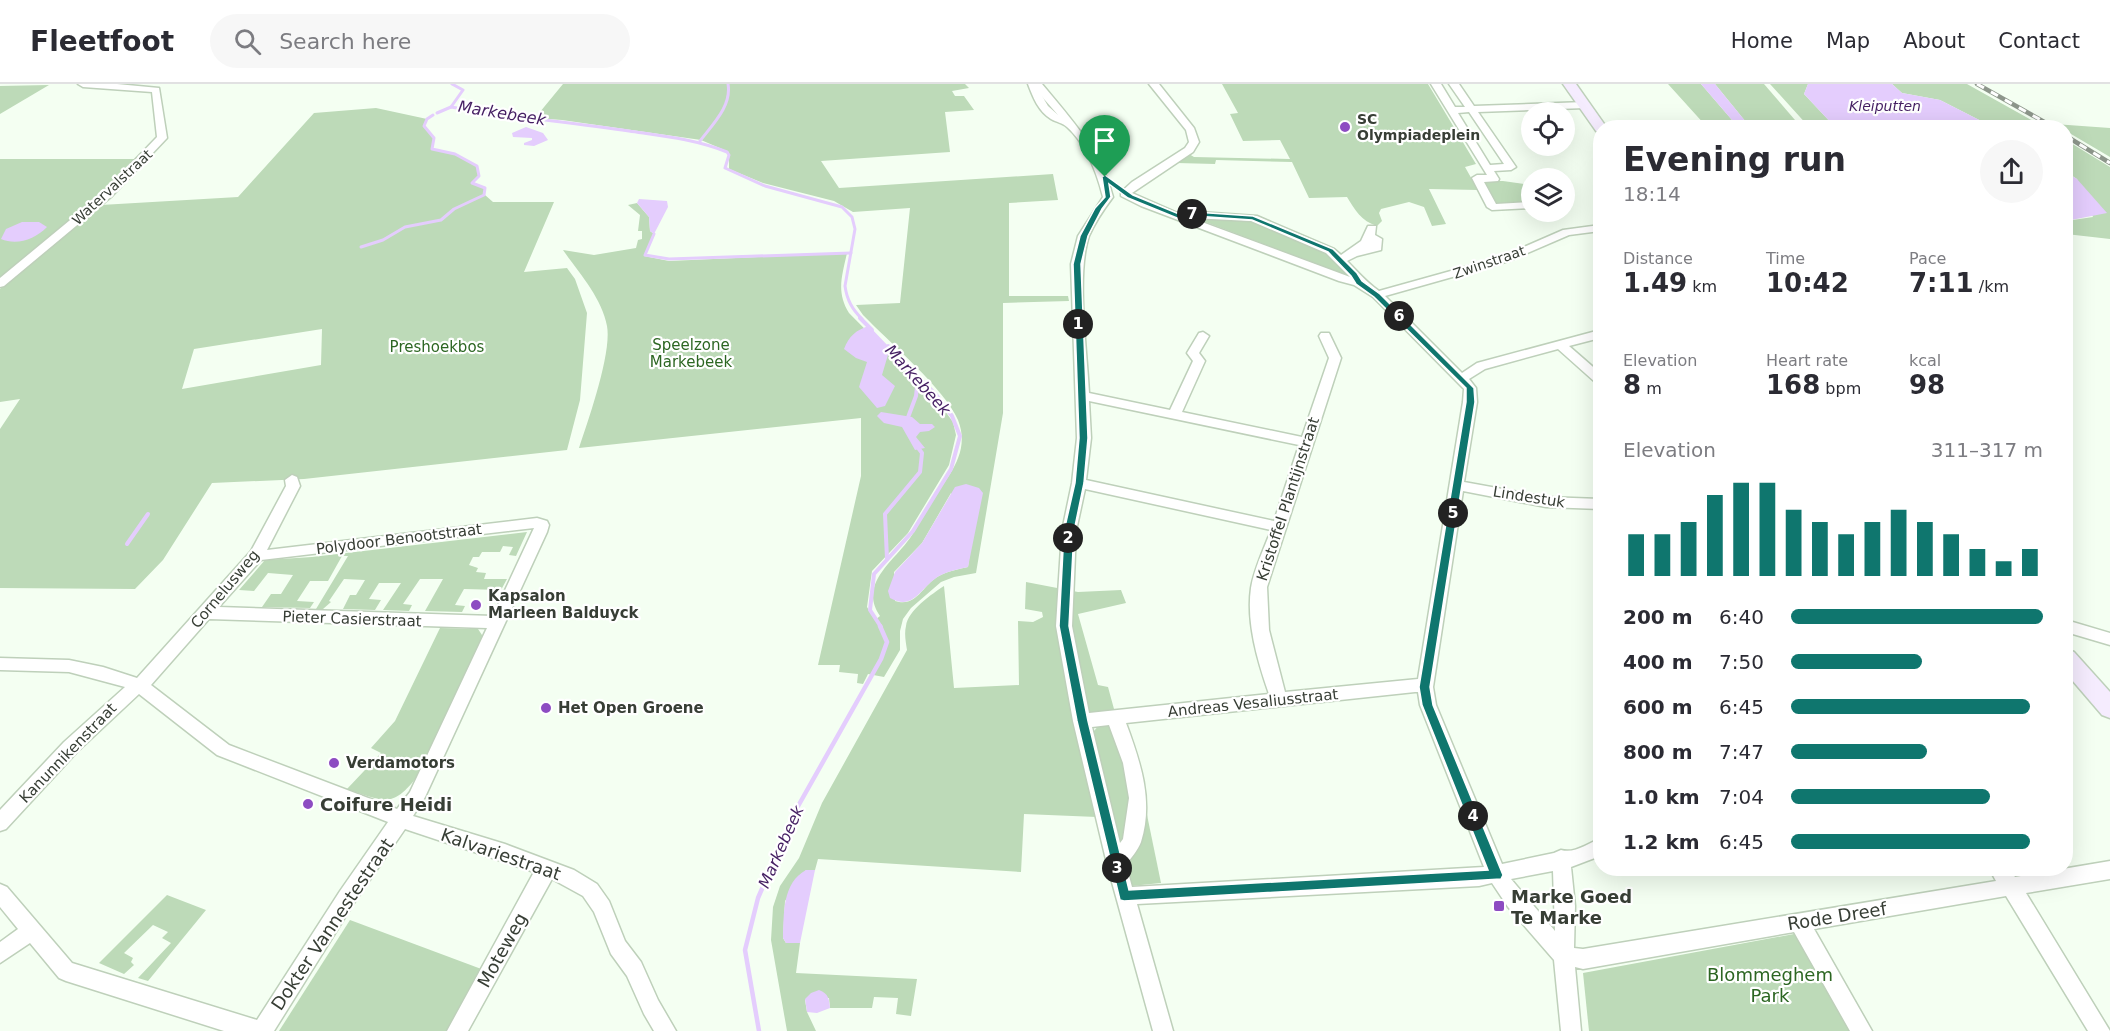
<!DOCTYPE html>
<html lang="en">
<head>
<meta charset="utf-8">
<style>
  body { margin:0; font-family:"DejaVu Sans",sans-serif; background:#f7f7f7; color:#2b2b33; height:100vh; display:flex; flex-direction:column; font-size:22px; white-space:nowrap }
  * { box-sizing:border-box; margin:0 }
  p { font-size:20px; color:#7c7c81 }
  .icon { flex:none; width:33px; height:33px; fill:none; stroke:currentColor; stroke-width:2; stroke-linecap:round; stroke-linejoin:round }
  .map { position:relative; flex:1; overflow:hidden }
  .panel { position:absolute; left:1593px; top:36px; width:480px; height:756px; display:flex; flex-direction:column; background:#fff; border-radius:24px; box-shadow:0 6px 24px #0002 }
  .panel>* { flex:none }
  .buttons { position:absolute; left:1521px; top:18px; display:grid; gap:12px }
  .buttons a { display:grid; place-items:center; width:54px; height:54px; border-radius:50%; background:#fff; box-shadow:0 6px 24px #0002; font-size:30px }
  .pin { position:absolute; display:grid; place-items:center; width:51px; height:51px; color:#fff; margin:-62px -26px; border-radius:50% 50% 50% 0; rotate:-45deg; box-shadow:0 0 6px #0007 }
  .pin .icon { rotate:45deg }
  .km { position:absolute; width:30px; height:30px; margin:-15px; border-radius:50%; background:#222; color:#fff; font-size:16px; line-height:30px; text-align:center }
  .round { display:grid; place-items:center; flex:none; width:63px; height:63px; border-radius:32px; background:#f7f7f7 }
  .summary { display:flex; align-items:center; justify-content:space-between; height:102px; padding:0 30px }
  h1 { font-size:33px; font-weight:700; line-height:45px }
  .figures { display:grid; grid-template-columns:repeat(3,1fr); gap:9px; height:102px; padding:6px 30px }
  .figures div { display:grid; align-content:center }
  .figures b { font-size:26px; font-weight:700 }
  .figures small { font-size:16px; font-weight:400 }
  .figures p { font-size:16px }
  .chart { height:168px; padding:12px 30px }
  .chart p { display:flex; justify-content:space-between }
  .chart svg { width:100%; height:108px; margin-top:6px; stroke:#0f766e; stroke-width:6 }
  ul { padding:0 30px; list-style:none; font-size:20px }
  li { display:grid; grid-template-columns:96px 72px 1fr; align-items:center; height:45px }
  li i { height:15px; border-radius:8px; background:#0f766e }
  header { display:flex; align-items:center; gap:36px; box-sizing:border-box; height:84px; padding:0 30px; background:#fff; border-bottom:2px solid #e1e1e2 }
  header strong { font-size:28px }
  nav { display:flex; gap:33px; margin-inline-start:auto; font-size:21px }
  .search { width:420px; height:54px; background:#f7f7f7; display:flex; align-items:center; gap:15px; box-sizing:border-box; padding:0 21px; border-radius:33px; color:#7c7c81; font-size:22px }
  .map>svg:first-child { display:block }
</style>
</head>
<body>
<header>
<strong>Fleetfoot</strong>
<div class="search"><svg class="icon" aria-label="search" viewBox="0 0 24 24"><circle cx="10" cy="10" r="6"/><path d="M15 15l6 6"/></svg>Search here</div>
<nav><a>Home</a><a>Map</a><a>About</a><a>Contact</a></nav>
</header>
<div class="map">
<svg width="2110" height="947" viewBox="0 0 2110 947">
  <rect width="100%" height="100%" fill="#f4fff2"/>
  <g fill="#bddab8" fill-rule="evenodd">
    <path d="M 563,0 L 965,0 L 969,4 L 952,7 L 955,12 L 964,12 L 974,26 L 945,28 L 950,68 L 821,77 L 839,104 L 1053,90 L 1058,116 L 1009,119 L 1009,212 L 1068,212 L 1069,217 L 1003,219 L 1003,329 L 976,489 L 954,493 L 941,498 L 911,524 L 903,535 L 900,547 L 900,566 L 884,593 L 868,590 L 863,600 L 857,599 L 858,590 L 839,588 L 840,581 L 818,581 L 861,392 L 861,334 L 579,364 C 588,337 612,269 607,242 C 602,214 579,189 563,166 L 594,171 L 636,164 L 638,156 L 642,155 L 642,147 L 638,147 L 640,131 L 628,121 L 637,119 L 649,133 L 650,147 L 654,150 L 644,172 L 669,177 L 847,169 C 842,192 836,208 849,229 L 942,323 L 953,338 L 956,351 L 949,381 L 908,449 L 872,487 L 867,523 L 875,536 L 880,532 C 859,502 890,480 907,458 C 916,447 921,435 928,423 C 944,396 972,371 958,336 C 945,305 888,257 863,231 L 856,221 L 900,219 L 910,124 L 853,128 L 834,117 L 763,99 L 729,85 L 729,68 L 701,56 L 562,36 L 535,34 ZM 951,409 L 971,461 L 968,483 C 959,485 948,487 939,492 C 922,501 917,524 895,517 L 894,488 L 922,459 Z"/>
    <path d="M 1222,0 L 1428,0 L 1476,80 L 1465,83 L 1478,106 L 1429,105 L 1446,140 L 1432,142 L 1424,123 L 1409,118 L 1381,125 L 1379,129 L 1382,137 L 1377,142 C 1361,137 1355,126 1347,113 L 1309,114 L 1292,78 L 1216,76 L 1215,80 L 1177,79 L 1189,70 L 1194,73 L 1290,75 L 1280,56 L 1243,57 L 1230,30 L 1238,29 Z"/>
    <path d="M 1668,0 L 1701,0 L 1738,43 L 1676,43 L 1706,42 Z"/>
    <path d="M 1715,0 L 1764,0 L 1801,43 L 1750,43 Z"/>
    <path d="M 1770,0 L 1808,0 L 1804,10 L 1835,43 L 1809,43 Z"/>
    <path d="M 1892,0 L 1967,0 L 2044,43 L 1993,43 L 1940,16 L 1902,9 Z"/>
    <path d="M 49,1 L 0,30 L 0,2 Z"/>
    <path d="M 376,24 L 427,35 L 424,42 L 434,54 L 432,65 L 455,70 L 477,82 L 479,92 L 473,99 L 485,104 L 485,111 L 493,118 L 554,118 L 524,188 L 567,184 L 575,195 L 587,229 L 580,316 L 567,366 L 304,395 L 212,399 L 163,476 L 135,505 L 0,504 L 0,345 L 20,315 L 0,318 L 0,205 L 101,121 L 238,113 L 314,29 ZM 322,245 L 321,281 L 182,305 L 194,265 Z"/>
    <path d="M 2054,40 L 2110,44 L 2110,73 L 2066,47 L 2066,44 Z"/>
    <path d="M 2066,56 L 2110,83 L 2110,155 L 2066,150 L 2066,137 L 2093,133 L 2077,95 L 2066,88 Z"/>
    <path d="M 0,75 L 139,75 L 85,126 L 0,194 Z"/>
    <path d="M 1485,97 L 1503,97 L 1531,101 L 1531,119 L 1501,121 L 1493,119 L 1483,98 Z"/>
    <path d="M 1195,134 L 1245,135 L 1266,142 L 1327,167 L 1346,188 L 1342,190 Z"/>
    <path d="M 527,448 L 516,472 L 509,471 L 513,463 L 503,462 L 500,468 L 482,468 L 479,473 L 473,473 L 469,481 L 478,484 L 476,488 L 486,489 L 484,495 L 507,495 L 501,506 L 464,505 L 455,521 L 465,522 L 462,528 L 425,527 L 443,495 L 420,495 L 403,520 L 412,521 L 409,527 L 383,526 L 401,499 L 379,499 L 369,515 L 381,516 L 375,526 L 343,525 L 350,511 L 356,511 L 365,496 L 344,495 L 329,517 L 331,518 L 323,525 L 316,525 L 348,472 L 342,472 L 328,497 L 310,497 L 297,517 L 314,518 L 310,524 L 262,523 L 271,510 L 281,510 L 293,491 L 268,489 L 254,507 L 239,506 L 265,476 L 312,473 Z"/>
    <path d="M 1026,498 L 1078,508 L 1121,506 L 1126,519 L 1078,530 L 1098,601 L 1108,603 L 1114,625 L 1108,628 L 1088,630 L 1097,733 L 1024,730 L 1021,788 L 818,775 L 815,786 L 806,786 L 785,817 L 783,854 L 786,859 L 800,859 L 796,889 L 917,895 L 911,932 L 896,930 L 898,914 L 874,913 L 872,924 L 830,924 L 829,914 L 805,916 L 807,928 L 816,947 L 787,947 L 771,856 L 773,823 L 780,802 L 799,774 L 822,719 L 907,566 C 906,559 904,550 906,542 C 908,526 932,510 944,502 L 954,604 L 1019,601 L 1018,537 L 1033,538 L 1043,533 L 1042,528 L 1025,525 Z"/>
    <path d="M 440,544 L 478,545 L 484,554 L 419,690 C 393,725 385,718 347,705 L 381,669 L 371,664 L 395,637 Z"/>
    <path d="M 1100,640 L 1112,641 L 1146,726 L 1161,799 L 1131,802 L 1093,655 L 1094,647 Z"/>
    <path d="M 167,811 L 206,826 L 148,897 L 138,894 L 171,859 L 162,854 L 168,848 L 153,841 L 124,869 L 133,874 L 131,878 L 134,881 L 124,890 L 99,879 Z"/>
    <path d="M 350,836 L 484,886 L 449,947 L 279,947 Z"/>
    <path d="M 1794,850 L 1852,947 L 1589,947 L 1583,889 Z"/>
  </g>
  <g fill="#e4cdfd">
    <path d="M 1701,0 L 1715,0 L 1750,43 L 1738,43 Z"/>
    <path d="M 1808,0 L 1892,0 L 1902,9 L 1940,16 L 1993,43 L 1835,43 L 1804,10 Z"/>
    <path d="M 526,43 L 543,49 L 548,56 L 534,62 L 524,61 L 524,59 L 532,56 L 532,54 L 513,53 L 512,49 Z"/>
    <path d="M 2066,88 L 2077,95 L 2107,129 L 2066,137 Z"/>
    <path d="M 639,115 L 667,117 L 668,123 L 654,150 L 650,147 L 649,133 L 637,119 Z"/>
    <path d="M 22,138 L 39,138 L 47,143 C 35,155 17,162 1,155 L 6,145 Z"/>
    <path d="M 869,242 L 890,264 L 882,291 L 895,302 L 885,322 L 877,324 L 859,303 L 867,278 L 856,274 L 844,265 C 849,252 856,246 869,242 Z"/>
    <path d="M 881,328 L 912,333 L 920,340 L 932,340 L 935,343 L 929,347 L 920,348 L 916,353 L 925,364 L 915,366 L 902,343 L 884,339 L 877,332 Z"/>
    <path d="M 966,400 L 979,404 L 983,409 L 968,483 C 959,485 949,487 941,491 C 921,501 915,528 890,514 L 888,507 L 895,488 L 922,459 L 955,403 Z"/>
    <path d="M 806,786 L 815,786 L 800,859 L 786,859 L 783,854 C 784,830 782,799 806,786 Z"/>
    <path d="M 819,906 C 829,910 829,915 830,924 L 817,929 L 807,928 L 805,915 L 811,909 Z"/>
  </g>
  <g fill="none" stroke-linecap="round" stroke-linejoin="round">
    <g stroke="#e4cdfd" stroke-width="3">
      <path d="M 452,0 L 463,6 L 451,23 C 510,33 569,38 629,47 C 663,52 694,55 727,68 L 729,71 L 725,84 L 765,102 L 842,123 L 852,133 L 855,145 L 845,202 C 847,216 852,225 862,235"/>
      <path d="M 437,29 L 451,23"/>
      <path d="M 700,57 C 712,41 732,22 728,0"/>
      <path d="M 654,150 L 645,171 L 669,175 L 851,169"/>
      <path d="M 361,163 L 383,156 L 405,143 L 441,136 L 454,125 L 484,111 L 485,104 L 472,99 L 479,92 L 477,82 L 455,70 L 432,65 L 434,54 L 424,42 L 427,35 L 433,31"/>
    </g>
    <g stroke="#e4cdfd" stroke-width="4">
      <path d="M 860,234 L 872,246"/>
      <path d="M 907,336 L 916,312 L 918,294"/>
      <path d="M 127,460 L 148,430"/>
      <path d="M 887,475 L 885,430 L 920,388 L 922,369 L 916,361"/>
      <path d="M 881,543 L 870,526 L 874,490 L 913,447 L 951,385 L 960,352 L 952,332 L 937,312 L 888,262"/>
    </g>
    <path stroke="#e4cdfd" stroke-width="4.5" d="M 759,947 L 745,866 L 758,814 L 797,724 L 881,575 L 887,558 L 880,542"/>
    <g stroke="#bed0ba" stroke-width="3">
      <g id="street">
        <path d="M 78,0 L 117,0 L 159,4 L 167,54 L 112,112 L 4,202 L 0,203 L 0,194 L 104,108 L 157,53 L 152,8 L 83,3 Z"/>
        <path d="M 1028,0 L 1042,0 C 1071,35 1102,68 1113,113 C 1104,125 1095,138 1089,152 C 1076,190 1087,267 1089,309 L 1170,326 L 1193,277 L 1187,269 L 1199,249 L 1203,248 L 1209,252 L 1199,269 L 1205,277 L 1182,328 L 1302,353 L 1329,274 L 1319,252 L 1321,249 L 1329,249 L 1341,274 L 1267,503 L 1269,546 L 1285,608 L 1418,595 L 1463,318 L 1464,305 L 1373,213 L 1354,201 L 1339,197 L 1141,122 L 1121,112 L 1121,108 L 1132,98 L 1185,64 L 1189,58 L 1186,46 L 1149,0 L 1159,0 L 1194,44 L 1199,58 L 1193,68 L 1132,109 L 1180,130 L 1185,127 L 1257,132 L 1334,165 L 1341,171 L 1361,157 L 1368,142 L 1376,142 L 1375,151 L 1382,155 L 1381,166 L 1357,172 L 1347,177 C 1358,188 1366,198 1379,207 L 1501,173 L 1563,146 L 1600,141 L 1600,147 L 1569,151 L 1509,177 L 1385,212 L 1462,289 L 1477,279 L 1600,246 L 1600,254 L 1569,262 L 1600,289 L 1600,299 L 1595,298 L 1558,265 L 1485,285 L 1469,295 L 1476,304 L 1477,318 L 1464,398 L 1546,413 L 1600,415 L 1600,425 L 1546,423 L 1463,407 L 1433,603 L 1436,621 L 1502,780 L 1554,769 L 1561,766 C 1575,770 1588,759 1600,755 L 1600,772 L 1571,783 L 1575,822 L 1574,864 L 1583,865 L 1996,797 L 1989,784 L 2009,784 L 2015,793 L 2110,777 L 2110,795 L 2026,809 L 2110,947 L 2088,947 L 2006,812 L 1814,845 L 1872,947 L 1850,947 L 1794,848 L 1583,885 L 1575,883 L 1581,947 L 1561,947 L 1554,876 L 1508,823 L 1492,799 L 1479,802 L 1137,820 L 1173,947 L 1153,947 L 1107,780 L 1073,637 L 1056,542 L 1062,447 L 1072,399 L 1077,354 L 1071,180 L 1078,152 L 1103,113 C 1097,89 1086,60 1067,43 C 1063,39 1056,38 1051,35 C 1038,27 1033,13 1028,0 ZM 1042,12 L 1044,15 L 1058,31 L 1048,22 ZM 1191,134 L 1251,137 L 1326,169 L 1350,193 ZM 1089,317 L 1299,361 L 1274,437 L 1086,396 L 1091,354 ZM 1085,405 L 1271,446 C 1264,465 1254,485 1251,504 C 1246,539 1258,578 1269,610 L 1089,629 L 1072,542 L 1076,447 ZM 1415,608 L 1418,608 L 1420,621 L 1484,783 L 1132,803 L 1126,781 C 1131,774 1138,766 1141,758 C 1154,717 1140,677 1126,639 ZM 1109,641 L 1123,679 L 1129,714 L 1123,755 L 1120,759 L 1092,643 ZM 1553,787 L 1555,847 L 1511,795 Z"/>
        <path d="M 1431,0 L 1441,0 L 1455,23 L 1465,23 L 1449,0 L 1459,0 L 1474,22 L 1585,18 L 1590,21 L 1585,24 L 1478,28 L 1516,83 L 1511,86 L 1494,87 L 1499,95 L 1498,97 L 1484,98 L 1496,120 L 1532,118 L 1532,124 L 1492,126 L 1487,123 L 1472,94 L 1477,91 L 1487,91 ZM 1469,28 L 1504,80 L 1490,81 L 1458,29 Z"/>
        <path d="M 292,391 L 297,393 L 300,402 L 267,466 L 537,434 L 547,437 L 549,441 L 547,448 L 425,713 L 413,732 L 505,760 L 574,786 L 597,800 L 609,817 L 625,857 L 641,878 L 658,916 L 676,947 L 654,947 L 644,930 L 627,892 L 611,870 L 594,828 L 583,812 L 552,795 L 468,947 L 447,947 L 534,788 L 405,745 L 354,819 L 274,947 L 224,947 L 66,897 L 59,894 L 30,859 L 0,879 L 0,858 L 18,845 L 0,823 L 0,800 L 7,803 L 72,879 L 257,936 L 340,807 L 388,738 L 217,671 L 139,610 L 77,668 L 6,745 L 0,747 L 0,726 L 64,658 L 125,603 L 69,588 L 0,586 L 0,574 L 69,576 L 103,583 L 137,594 L 251,467 L 286,402 L 285,396 ZM 534,444 L 493,532 L 219,523 L 261,476 ZM 209,535 L 487,544 L 410,708 L 397,725 L 229,661 L 151,601 Z"/>
        <path d="M 2066,536 L 2110,549 L 2110,561 L 2066,548 Z"/>
      </g>
    </g>
    <g stroke="#bed0ba" stroke-width="3">
      <g id="secondary">
        <path d="M 1563,0 L 1576,0 L 1607,44 L 1600,44 L 1600,48 L 1596,47 Z"/>
        <path d="M 2066,565 L 2074,568 L 2110,608 L 2110,634 L 2102,631 L 2066,589 Z"/>
      </g>
    </g>
    <use href="#street" fill="#fff" fill-rule="evenodd"/>
    <use href="#secondary" fill="#f5ecfe" fill-rule="evenodd"/>
    <g stroke="#8d968b" stroke-width="4.5">
      <g id="rail">
        <path d="M 1977,0 L 2055,44"/>
        <path d="M 2066,52 L 2110,79"/>
      </g>
    </g>
    <use href="#rail" stroke="#fff" stroke-width="3" stroke-dasharray="8" stroke-linecap="butt"/>
  </g>
  <path fill="#0f766e" stroke="#fff" stroke-width="1.5" fill-rule="evenodd" d="M 1105,91 L 1133,111 L 1179,130 L 1195,128 L 1253,132 L 1333,165 L 1357,189 L 1362,197 L 1380,210 L 1474,304 L 1475,318 L 1430,603 L 1433,621 L 1503,791 L 1501,795 L 1124,817 L 1120,816 L 1077,637 L 1059,542 L 1064,447 L 1075,399 L 1079,354 L 1073,180 L 1080,152 L 1095,124 L 1105,113 L 1102,93 ZM 1109,100 L 1128,114 L 1177,134 L 1195,132 L 1252,136 L 1328,168 L 1351,192 L 1356,200 L 1374,213 L 1466,304 L 1466,318 L 1419,603 L 1422,621 L 1488,786 L 1129,806 L 1088,637 L 1069,542 L 1074,447 L 1084,399 L 1088,354 L 1081,180 L 1088,152 L 1102,125 L 1111,113 Z"/>
  <g fill="#8d4cc2" stroke="#fff" stroke-width="2">
    <circle cx="1345" cy="43" r="6"/>
    <circle cx="476" cy="521" r="6"/>
    <circle cx="546" cy="624" r="6"/>
    <circle cx="334" cy="679" r="6"/>
    <circle cx="308" cy="720" r="6"/>
    <rect x="1493" y="816" width="12" height="12" rx="3"/>
  </g>
  <g text-anchor="middle" dominant-baseline="central" stroke-width="4.5" stroke-linejoin="round" paint-order="stroke">
    <g font-size="14" font-style="italic" fill="#451f63" stroke="#fff">
      <text x="1885" y="22">Kleiputten</text>
    </g>
    <g font-size="14" font-weight="bold" fill="#373e35" stroke="#fff" text-anchor="start">
      <text x="1357" y="35">SC<tspan x="1357" dy="16">Olympiadeplein</tspan></text>
    </g>
    <g font-size="14" fill="#373e35" stroke="#fff">
      <text transform="translate(112 103) rotate(-43)">Watervalstraat</text>
      <text transform="translate(1489 178) rotate(-19)">Zwinstraat</text>
    </g>
    <g font-size="15" fill="#2c6622" stroke="#fff">
      <text x="691" y="261">Speelzone<tspan x="691" dy="17">Markebeek</tspan></text>
      <text x="437" y="263">Preshoekbos</text>
    </g>
    <g font-size="15" fill="#373e35" stroke="#fff">
      <text transform="translate(1529 413) rotate(9)">Lindestuk</text>
      <text transform="translate(1288 415) rotate(-72)">Kristoffel Plantijnstraat</text>
      <text transform="translate(399 455) rotate(-7)">Polydoor Benootstraat</text>
      <text transform="translate(225 505) rotate(-50)">Cornelusweg</text>
      <text transform="translate(352 535) rotate(2)">Pieter Casierstraat</text>
      <text transform="translate(1253 619) rotate(-6)">Andreas Vesaliusstraat</text>
      <text transform="translate(68 669) rotate(-46)">Kanunnikenstraat</text>
    </g>
    <g font-size="15" font-weight="bold" fill="#373e35" stroke="#fff" text-anchor="start">
      <text x="488" y="512">Kapsalon<tspan x="488" dy="17">Marleen Balduyck</tspan></text>
      <text x="558" y="624">Het Open Groene</text>
      <text x="346" y="679">Verdamotors</text>
    </g>
    <g font-size="16" font-style="italic" fill="#451f63" stroke="#fff">
      <text transform="translate(502 29) rotate(9)">Markebeek</text>
      <text transform="translate(918 296) rotate(48)">Markebeek</text>
      <text transform="translate(781 763) rotate(-66)">Markebeek</text>
    </g>
    <g font-size="18" font-weight="bold" fill="#373e35" stroke="#fff" text-anchor="start">
      <text x="320" y="720">Coifure Heidi</text>
      <text x="1511" y="812">Marke Goed<tspan x="1511" dy="21">Te Marke</tspan></text>
    </g>
    <g font-size="18" fill="#373e35" stroke="#fff">
      <text transform="translate(501 770) rotate(19)">Kalvariestraat</text>
      <text transform="translate(1837 832) rotate(-9)">Rode Dreef</text>
      <text transform="translate(332 840) rotate(-56)">Dokter Vannestestraat</text>
      <text transform="translate(502 866) rotate(-61)">Moteweg</text>
    </g>
    <g font-size="18" fill="#2c6622" stroke="#fff">
      <text x="1770" y="890">Blommeghem<tspan x="1770" dy="21">Park</tspan></text>
    </g>
  </g>
</svg>
<div class="buttons">
<a><svg class="icon" aria-label="locate" viewBox="0 0 24 24"><circle cx="12" cy="12" r="6"/><path d="M12 2v4M12 18v4M2 12h4M18 12h4"/></svg></a>
<a><svg class="icon" aria-label="layers" viewBox="0 0 24 24"><path d="M12 4l9 5-9 5-9-5zM3 14l9 5 9-5"/></svg></a>
</div>
<div class="pin" style="left:1105px;top:93px;background:#1e9e55"><svg class="icon" aria-label="arrive" viewBox="0 0 24 24"><path d="M6 21V4h12l-3 4 3 4H6"/></svg></div>
<b class="km" style="left:1078px;top:240px">1</b>
<b class="km" style="left:1068px;top:454px">2</b>
<b class="km" style="left:1117px;top:784px">3</b>
<b class="km" style="left:1473px;top:732px">4</b>
<b class="km" style="left:1453px;top:429px">5</b>
<b class="km" style="left:1399px;top:232px">6</b>
<b class="km" style="left:1192px;top:130px">7</b>
<section class="panel">
<div class="summary"><div><h1>Evening run</h1><p>18:14</p></div><a class="round"><svg class="icon" aria-label="share" viewBox="0 0 24 24"><path d="M12 15V3M7 8l5-5 5 5M5 13v7h14v-7"/></svg></a></div>
<div class="figures">
<div><p>Distance</p><b>1.49<small> km</small></b></div>
<div><p>Time</p><b>10:42</b></div>
<div><p>Pace</p><b>7:11<small> /km</small></b></div>
</div>
<div class="figures">
<div><p>Elevation</p><b>8<small> m</small></b></div>
<div><p>Heart rate</p><b>168<small> bpm</small></b></div>
<div><p>kcal</p><b>98</b></div>
</div>
<div class="chart"><p><span>Elevation</span>311–317 m</p>
<svg viewBox="0 0 160 44" preserveAspectRatio="none"><path d="M5 44V27M15 44V27M25 44V22M35 44V11M45 44V6M55 44V6M65 44V17M75 44V22M85 44V27M95 44V22M105 44V17M115 44V22M125 44V27M135 44V33M145 44V38M155 44V33"/></svg>
</div>
<ul>
<li><b>200 m</b>6:40<i style="width:100%"></i></li>
<li><b>400 m</b>7:50<i style="width:52%"></i></li>
<li><b>600 m</b>6:45<i style="width:95%"></i></li>
<li><b>800 m</b>7:47<i style="width:54%"></i></li>
<li><b>1.0 km</b>7:04<i style="width:79%"></i></li>
<li><b>1.2 km</b>6:45<i style="width:95%"></i></li>
</ul>
</section>
</div>
</body>
</html>
